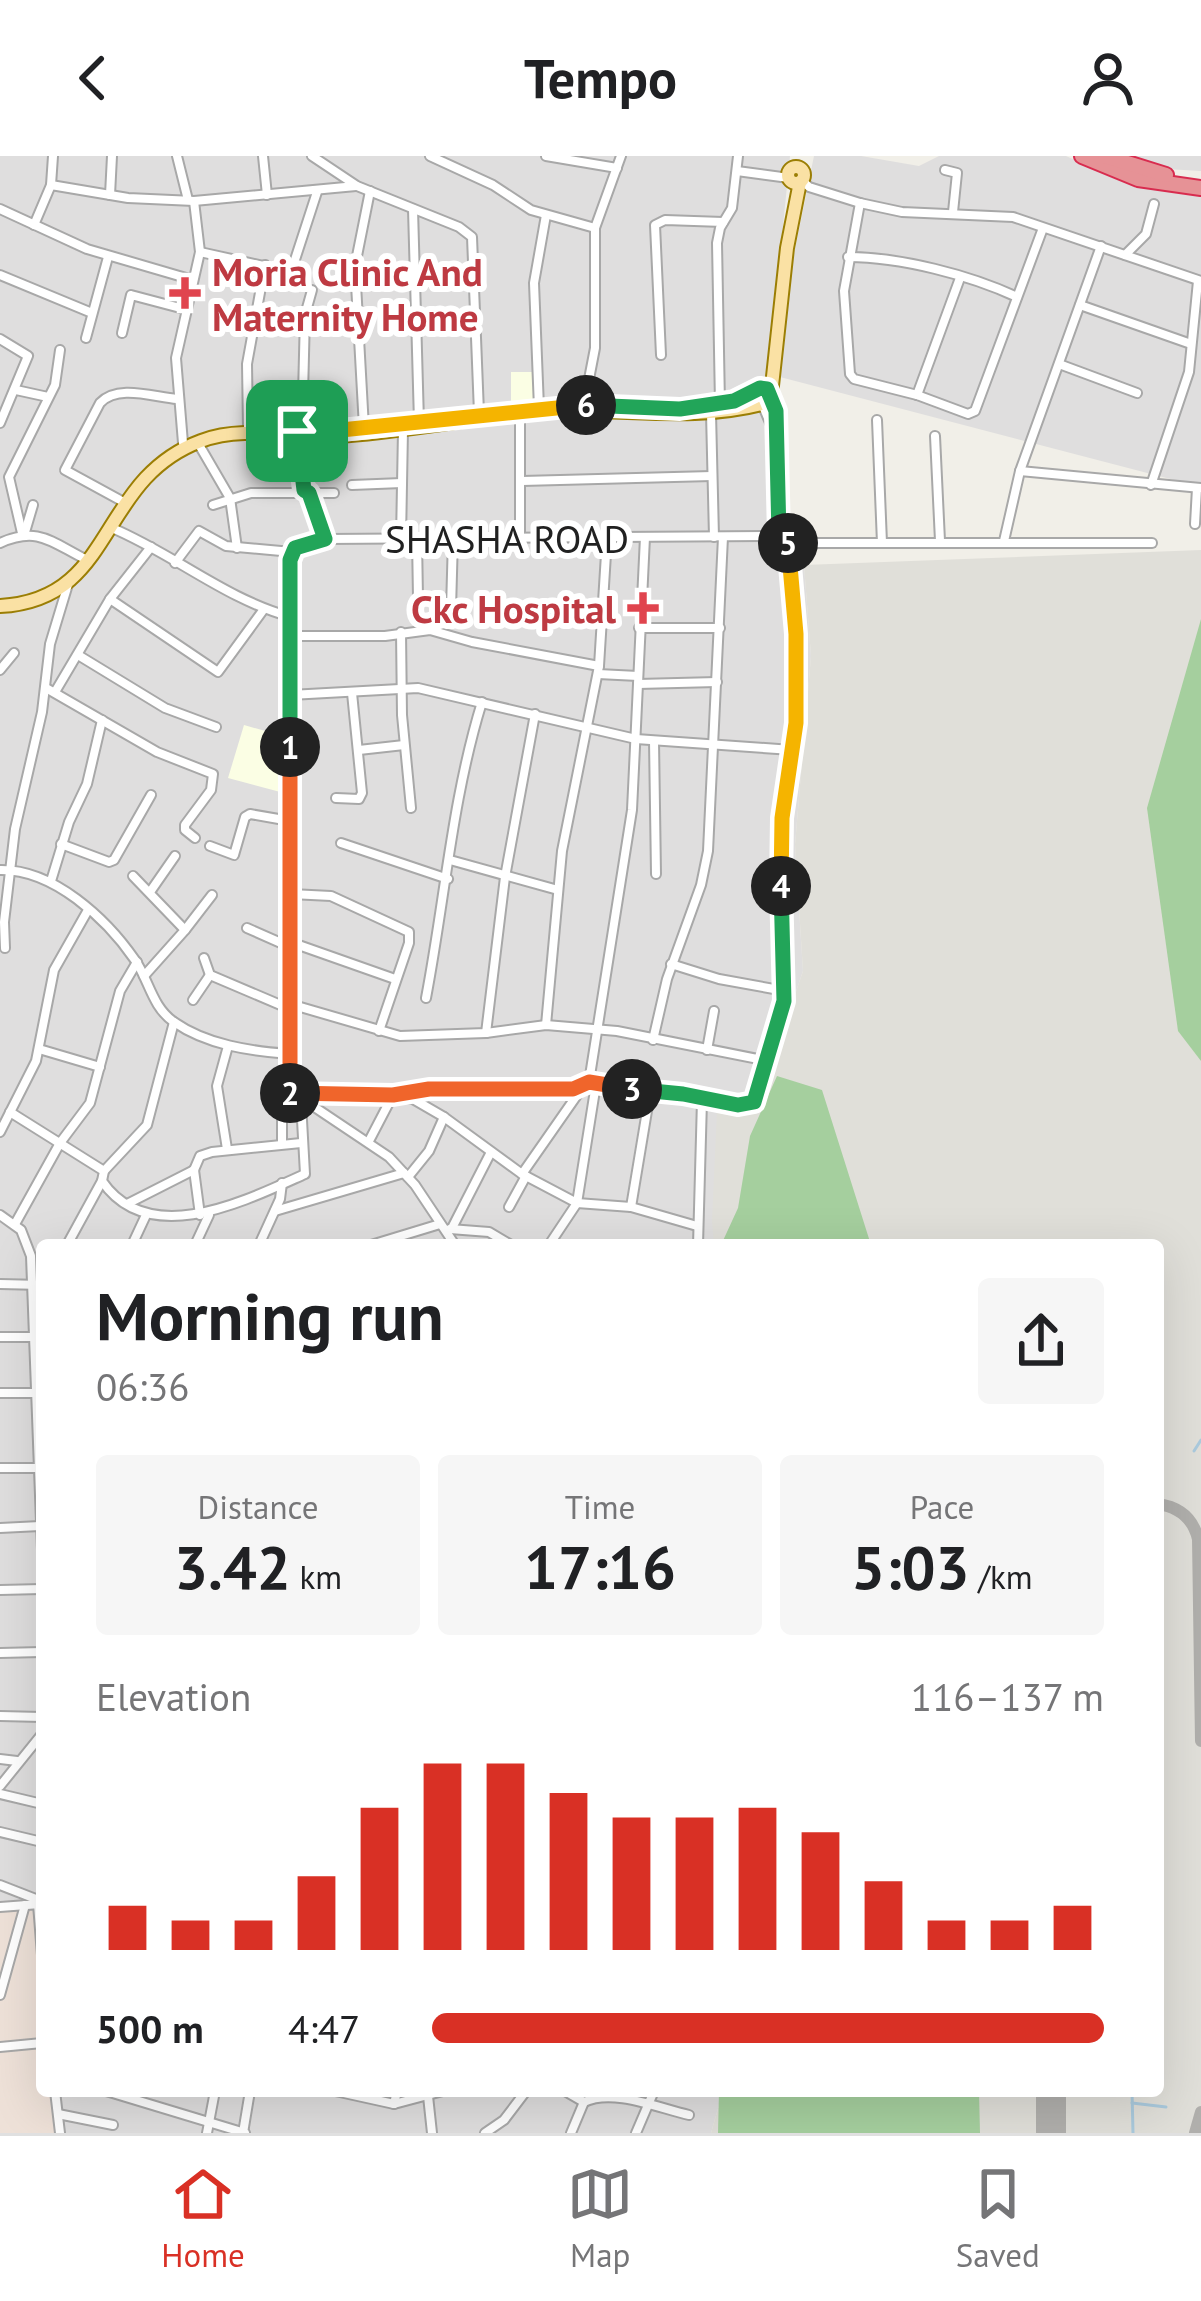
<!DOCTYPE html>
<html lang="en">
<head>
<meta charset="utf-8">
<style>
  body { margin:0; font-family:"PT Sans",sans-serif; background:#f6f6f6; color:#202124; height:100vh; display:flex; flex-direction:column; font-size:45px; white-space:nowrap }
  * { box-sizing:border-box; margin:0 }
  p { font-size:39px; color:#757577 }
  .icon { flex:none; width:66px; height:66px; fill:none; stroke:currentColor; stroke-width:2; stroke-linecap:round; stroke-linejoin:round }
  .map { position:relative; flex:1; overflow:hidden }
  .details { position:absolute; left:36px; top:1083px; width:1128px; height:858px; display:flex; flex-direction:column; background:#fff; border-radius:12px; box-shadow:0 12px 48px #0002 }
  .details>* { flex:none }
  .pin { position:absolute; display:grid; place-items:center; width:102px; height:102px; color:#fff; margin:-51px; border-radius:24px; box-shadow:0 6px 18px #0006 }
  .km { position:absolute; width:60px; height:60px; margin:-30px; border-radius:50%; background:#222; color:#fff; font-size:33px; line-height:60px; text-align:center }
  .round { display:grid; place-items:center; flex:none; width:126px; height:126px; border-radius:12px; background:#f6f6f6 }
  .head { display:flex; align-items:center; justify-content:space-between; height:204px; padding:0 60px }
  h1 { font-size:66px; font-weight:800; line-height:90px }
  .stats { display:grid; grid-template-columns:repeat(3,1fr); gap:18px; height:204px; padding:12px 60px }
  .stats div { display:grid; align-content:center; border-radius:12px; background:#f6f6f6; text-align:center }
  .stats b { font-size:60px; font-weight:800 }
  .stats small { font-size:33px; font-weight:400 }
  .stats p { font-size:33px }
  .chart { height:336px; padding:24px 60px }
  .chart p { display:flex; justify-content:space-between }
  .chart svg { width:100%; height:216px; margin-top:12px; stroke:#d93025; stroke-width:6 }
  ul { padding:0 60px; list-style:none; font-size:39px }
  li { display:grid; grid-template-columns:192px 144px 1fr; align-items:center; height:90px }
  li i { height:30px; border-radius:15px; background:#d93025 }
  header { display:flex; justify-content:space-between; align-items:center; height:156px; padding:0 60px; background:#fff; font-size:54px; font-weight:800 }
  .tab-bar { display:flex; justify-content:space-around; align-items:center; height:168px; border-top:3px solid #e0e0e0; background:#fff; font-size:33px; color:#757577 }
  .tab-bar a { display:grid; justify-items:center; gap:6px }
  .tab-bar .on { color:#d93025 }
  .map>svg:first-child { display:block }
</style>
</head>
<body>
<header><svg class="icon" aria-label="back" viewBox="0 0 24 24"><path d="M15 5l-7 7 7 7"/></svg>Tempo<svg class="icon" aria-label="person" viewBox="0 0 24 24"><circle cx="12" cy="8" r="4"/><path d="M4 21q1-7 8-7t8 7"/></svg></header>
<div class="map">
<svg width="1201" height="1977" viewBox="0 0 1201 1977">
  <rect width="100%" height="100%" fill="#f1efe8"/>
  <g fill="#dfdede">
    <path d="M 0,0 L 790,0 L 773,169 L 770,264 L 774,371 L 804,409 L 811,500 L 795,689 L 803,815 L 760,942 L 718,934 L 714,1089 L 42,1089 L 42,1828 L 35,1757 L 0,1745 Z"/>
    <path d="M 814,0 L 861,0 L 919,10 L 939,0 L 1066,0 L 1121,25 L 1201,40 L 1201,331 L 780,221 L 786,137 Z"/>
    <path d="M 1123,0 L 1201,0 L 1201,15 L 1166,13 Z"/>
    <path d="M 53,1935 L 723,1935 L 711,1977 L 57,1977 Z"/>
  </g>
  <g fill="#fbfee4">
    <path d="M 511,216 L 535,216 L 537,252 L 511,253 Z"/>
    <path d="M 244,569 L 286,581 L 284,637 L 228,622 Z"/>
  </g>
  <path fill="#eee1d8" d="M 0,1745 L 35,1756 L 42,1828 L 42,1935 L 53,1935 L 57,1977 L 0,1977 Z"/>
  <path fill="#e0dfd9" d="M 1201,394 L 1201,1977 L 711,1977 L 723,1935 L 1158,1935 L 1158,1089 L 714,1089 L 712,1065 L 718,933 L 760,942 L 803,815 L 795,689 L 811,500 L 804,409 Z"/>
  <g fill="#a5cf9e">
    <path d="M 1201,463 L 1201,905 L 1178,875 L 1147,652 Z"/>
    <path d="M 777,920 L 822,934 L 871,1089 L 721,1089 L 738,1052 L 750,980 Z"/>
    <path d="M 719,1935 L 979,1935 L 980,1977 L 718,1977 Z"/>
  </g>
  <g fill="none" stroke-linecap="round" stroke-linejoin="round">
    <g stroke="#aacadd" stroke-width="3">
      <path d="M 1194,1295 L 1201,1284"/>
      <path d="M 1132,1935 L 1133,1977"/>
      <path d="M 1132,1947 L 1166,1951"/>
    </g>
    <g stroke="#b0afac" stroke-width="12">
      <path d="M 1158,1348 C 1179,1351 1193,1362 1198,1383 L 1201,1585"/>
      <path d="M 1195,1977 L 1201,1956"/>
    </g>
    <path stroke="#b0afac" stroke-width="30" d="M 1051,1935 L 1051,1977"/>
    <g stroke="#a8a8a8" stroke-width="12">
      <g id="minor">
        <path d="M 177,0 L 188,44"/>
        <path d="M 263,0 L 267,39"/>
        <path d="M 312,0 L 357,30 L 459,71 L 472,81 L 479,257"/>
        <path d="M 430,0 L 493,29 L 531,54 L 595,72"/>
        <path d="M 546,0 L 617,12"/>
        <path d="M 945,14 L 957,17 L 953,56"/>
        <path d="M 737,15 L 789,22"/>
        <path d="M 803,25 L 809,31 L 860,47 L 902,56 L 1013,61 L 1201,125"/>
        <path d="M 51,29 L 128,42 L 194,45 L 356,30"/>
        <path d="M 110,39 L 112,0"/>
        <path d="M 860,47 L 844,135 L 850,218 L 854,223 L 917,239 L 968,258 L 975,255 L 1043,72"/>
        <path d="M 0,53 L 87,93 L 193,124"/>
        <path d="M 413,53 L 419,266"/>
        <path d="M 34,69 L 51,29 L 53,0"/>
        <path d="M 200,96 L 291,116 L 317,36"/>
        <path d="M 1125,99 L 1146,78 L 1154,48"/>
        <path d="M 848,101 C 900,101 970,119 1017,141"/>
        <path d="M 0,119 L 92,157"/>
        <path d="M 1080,149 L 1191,188"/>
        <path d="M 122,177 L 131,139 L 184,153"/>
        <path d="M 86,182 L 108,101"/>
        <path d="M 0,183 L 28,200 L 0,267"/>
        <path d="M 661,199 L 655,69 L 665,64 L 723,66"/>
        <path d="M 1059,208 L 1137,237"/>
        <path d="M 16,234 L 48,241"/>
        <path d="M 917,239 L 960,122"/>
        <path d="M 771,241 L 775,250 L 777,297"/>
        <path d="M 720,248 L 717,87 L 720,72 L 732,52 L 738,0"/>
        <path d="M 584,249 L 595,192 L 595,72 L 621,0"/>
        <path d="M 539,252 L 534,127 L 546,59"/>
        <path d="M 711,257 L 714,381"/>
        <path d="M 520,259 L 520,383"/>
        <path d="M 877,264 L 882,387"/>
        <path d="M 248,272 L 247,208 L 265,109"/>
        <path d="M 364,272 L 355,110 L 370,35"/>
        <path d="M 297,276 L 304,334"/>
        <path d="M 302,279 L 305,159 L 312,134"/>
        <path d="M 935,280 L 940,385"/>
        <path d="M 183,287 L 176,202 L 200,96 L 194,45"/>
        <path d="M 198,287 L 230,342 L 237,392"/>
        <path d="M 1020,315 L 1201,332"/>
        <path d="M 522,325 L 712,320"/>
        <path d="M 352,329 L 402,327"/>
        <path d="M 1151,329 L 1189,216 L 1198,125"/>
        <path d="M 309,337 L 325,383"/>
        <path d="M 120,344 L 65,314 L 100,247 C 118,228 153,241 177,243"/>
        <path d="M 213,349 L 251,337 L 334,337"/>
        <path d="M 1195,368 L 1197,332"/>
        <path d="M 112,372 C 174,398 225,443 291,461"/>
        <path d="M 25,376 L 33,349"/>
        <path d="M 22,377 L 9,321 L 55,229 L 60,194"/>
        <path d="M 401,383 L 403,274"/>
        <path d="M 417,383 L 418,442"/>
        <path d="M 1004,385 L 1020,315 L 1101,90"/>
        <path d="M 0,387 C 38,370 51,386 85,403"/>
        <path d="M 788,387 L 1152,387"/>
        <path d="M 175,407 L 199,375 L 226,390 L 292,396"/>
        <path d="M 110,443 L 218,516 L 264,453"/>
        <path d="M 451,453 L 453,382"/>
        <path d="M 639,472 L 720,472"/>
        <path d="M 401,476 L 402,559 L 411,652"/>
        <path d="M 291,480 L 385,480 L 430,474 L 472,486 L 599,510"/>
        <path d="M 78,499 L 165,552 L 216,571"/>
        <path d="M 0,514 L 14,497"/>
        <path d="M 598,518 L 638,520"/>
        <path d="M 638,528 L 717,526"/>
        <path d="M 46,532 L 157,596 L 213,618 L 211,634 L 185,669 L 185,674 L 195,682"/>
        <path d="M 55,536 L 110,443 L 151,391"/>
        <path d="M 290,539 L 418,532 L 636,583 L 792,594"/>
        <path d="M 654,585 L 656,718"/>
        <path d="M 359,594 L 404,589"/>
        <path d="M 336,642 L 359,643 L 362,637 L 352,537"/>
        <path d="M 341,687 L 448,723"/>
        <path d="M 61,688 L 109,706 L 114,704 L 151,639"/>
        <path d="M 210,690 L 234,699 L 245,661 L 250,658 L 290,665"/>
        <path d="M 450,704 L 558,734"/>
        <path d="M 0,714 C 53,713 106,762 135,804 C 149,824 152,851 174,866 C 207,889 250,895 289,898"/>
        <path d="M 133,720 L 185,774 L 144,820"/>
        <path d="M 51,725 L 69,666 L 87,628 L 102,564"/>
        <path d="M 150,736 L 175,700"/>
        <path d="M 291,738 L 331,740 L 409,776 L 409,787 L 379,875"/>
        <path d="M 247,772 L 290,791"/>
        <path d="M 185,774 L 212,739"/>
        <path d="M 290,786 L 395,823"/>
        <path d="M 5,792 L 4,766 L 15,673 L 42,556 L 50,488 L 69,425"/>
        <path d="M 204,802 L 210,819 L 290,853"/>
        <path d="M 671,808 L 719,823 L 785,835"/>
        <path d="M 426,842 C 445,743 452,643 482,546"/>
        <path d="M 193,844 L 210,819"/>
        <path d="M 290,848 L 400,880 L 486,877 L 546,869 L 617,875 L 768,905"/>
        <path d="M 546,869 L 562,695 L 599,510 L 607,382"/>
        <path d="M 486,877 L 505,721 L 535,558"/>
        <path d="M 653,884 L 667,823 L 701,729 L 708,695 L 723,381"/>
        <path d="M 39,893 L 100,911"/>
        <path d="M 707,894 L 714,855"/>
        <path d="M 589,926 L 683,938 L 738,949 L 755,946 L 785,845 L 781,689 L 796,567 L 797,518 L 790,387"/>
        <path d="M 301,938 L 312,935 L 573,933 L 589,926 L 632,654 L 645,381"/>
        <path d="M 397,940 L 413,943 L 444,961 L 522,1018 L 577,1047 L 631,1051 L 697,1070"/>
        <path d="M 10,956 L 104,1015 L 102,1025 C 149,1094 247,1044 305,1018 L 301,946"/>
        <path d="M 0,976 L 36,905 L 54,814 L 88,754"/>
        <path d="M 369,985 L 393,939 L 399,936"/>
        <path d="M 282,987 L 282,944 L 289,928"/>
        <path d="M 227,993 L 217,930 L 228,890"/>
        <path d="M 194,1014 L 200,1000 L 212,996 L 301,987"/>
        <path d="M 194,1014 L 200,1059"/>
        <path d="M 104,1015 L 147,969 L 174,866"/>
        <path d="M 522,1018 L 582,932"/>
        <path d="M 408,1021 L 429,995 L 444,961"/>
        <path d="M 127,1048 L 194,1014"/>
        <path d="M 509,1051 L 526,1020"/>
        <path d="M 631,1051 L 650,937"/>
        <path d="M 275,1055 L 404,1017"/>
        <path d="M 0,1059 L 21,1074 L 31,1100 L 42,1393"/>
        <path d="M 15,1068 L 60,987 L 90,947 L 120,835 L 137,806"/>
        <path d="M 452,1072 L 491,996"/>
        <path d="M 450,1073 L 489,1076 L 511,1089"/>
        <path d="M 67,1089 L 102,1025"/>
        <path d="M 132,1089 L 146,1059"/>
        <path d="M 195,1089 L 209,1059"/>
        <path d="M 259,1089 L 280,1043 L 282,1027"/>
        <path d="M 371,1089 L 440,1068"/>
        <path d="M 455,1089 L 415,1029 L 389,1001 L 289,934 L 292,396 L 304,387 L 325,383 L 777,380 L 780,374 L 771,269 L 762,248"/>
        <path d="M 549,1089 L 577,1047 L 596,928"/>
        <path d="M 698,1089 L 702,944"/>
        <path d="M 0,1128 L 42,1129"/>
        <path d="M 0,1181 L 34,1181"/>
        <path d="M 0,1237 L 34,1237"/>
        <path d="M 0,1312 L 37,1312"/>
        <path d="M 0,1372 L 40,1370"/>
        <path d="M 0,1434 L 42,1433"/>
        <path d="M 0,1497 L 42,1496"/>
        <path d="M 0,1560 L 42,1561"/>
        <path d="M 0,1603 L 17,1605"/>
        <path d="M 0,1630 L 42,1578"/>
        <path d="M 0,1638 L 38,1647"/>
        <path d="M 0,1676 L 42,1686"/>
        <path d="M 0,1729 L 41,1745"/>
        <path d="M 38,1748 L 42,1799"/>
        <path d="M 0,1751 L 40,1748"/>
        <path d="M 0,1839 L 25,1749"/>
        <path d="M 0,1891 L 42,1887"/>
        <path d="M 55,1935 L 60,1977"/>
        <path d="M 106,1935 L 245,1977"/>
        <path d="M 335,1935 L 394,1948 L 443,1935"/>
        <path d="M 565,1935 L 584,1946 C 613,1932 658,1952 689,1959"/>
        <path d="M 428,1940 L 432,1977"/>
        <path d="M 394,1948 L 397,1935"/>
        <path d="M 58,1958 L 113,1969"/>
        <path d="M 207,1977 L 215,1935"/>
        <path d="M 243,1977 L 250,1935"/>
        <path d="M 485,1977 L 504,1964 L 526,1935"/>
        <path d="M 571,1977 L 584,1946"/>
        <path d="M 636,1977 L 654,1935"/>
      </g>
    </g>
    <g stroke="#9b7e04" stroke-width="16">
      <g id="major">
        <circle cx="796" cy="19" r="8"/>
        <path d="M 771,239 L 787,92 L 800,26"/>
        <path d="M 725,247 L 757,235"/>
        <path d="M 0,450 C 117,444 96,324 201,285 C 243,269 292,282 336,280 C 412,276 487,257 563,255 C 629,253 696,265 762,248"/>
      </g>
    </g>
    <g stroke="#d82c4f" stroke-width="18">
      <g id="highway">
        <path d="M 1082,0 L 1138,23 L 1201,32"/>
        <path d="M 1105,0 L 1166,19"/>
      </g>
    </g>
    <use href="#minor" stroke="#fff" stroke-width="8"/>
    <use href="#major" stroke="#fae1a4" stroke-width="12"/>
    <use href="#highway" stroke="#e69296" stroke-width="14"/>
  </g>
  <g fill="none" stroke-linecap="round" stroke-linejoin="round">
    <g stroke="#fff" stroke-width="24">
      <path id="split-1" d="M 290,591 L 290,404 L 295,392 L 325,383 L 309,337 L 304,334 L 297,275"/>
    </g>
    <g stroke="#fff" stroke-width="24">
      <path id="split-2" d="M 290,591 L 290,937"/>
    </g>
    <g stroke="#fff" stroke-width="24">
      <path id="split-3" d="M 290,937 L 393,939 L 429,933 L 573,933 L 589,926 L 632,933"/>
    </g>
    <g stroke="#fff" stroke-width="24">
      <path id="split-4" d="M 632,933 L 683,938 L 738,949 L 754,946 L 784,845 L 781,730"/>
    </g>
    <g stroke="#fff" stroke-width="24">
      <path id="split-5" d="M 781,730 L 782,662 L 796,567 L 796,478 L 788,387"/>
    </g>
    <g stroke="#fff" stroke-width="24">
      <path id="split-6" d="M 586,249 L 680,253 L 734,245 L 760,232 L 767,233 L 776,255 L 779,379 L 788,387"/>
    </g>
    <g stroke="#fff" stroke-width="24">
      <path id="split-7" d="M 297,275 L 341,274 L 586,249"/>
    </g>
    <use href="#split-1" stroke="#22a559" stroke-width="15"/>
    <use href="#split-2" stroke="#f0652b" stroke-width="15"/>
    <use href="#split-3" stroke="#f0652b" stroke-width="15"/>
    <use href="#split-4" stroke="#22a559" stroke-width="15"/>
    <use href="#split-5" stroke="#f5b400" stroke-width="15"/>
    <use href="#split-6" stroke="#22a559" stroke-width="15"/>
    <use href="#split-7" stroke="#f5b400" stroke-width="15"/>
  </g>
  <g fill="#e0444e" stroke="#fff" stroke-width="4.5">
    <path d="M179 119h12v12h12v12h-12v12h-12v-12h-12v-12h12z"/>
    <path d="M637 434h12v12h12v12h-12v12h-12v-12h-12v-12h12z"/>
  </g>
  <g text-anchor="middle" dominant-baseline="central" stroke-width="12" stroke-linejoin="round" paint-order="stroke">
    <g font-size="39" font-weight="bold" fill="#be3a42" stroke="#fff" text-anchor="start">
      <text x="212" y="115">Moria Clinic And<tspan x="212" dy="45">Maternity Home</tspan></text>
      <text x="616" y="452" text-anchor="end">Ckc Hospital</text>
    </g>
    <g font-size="39" fill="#212121" stroke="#fff">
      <text x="507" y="382">SHASHA ROAD</text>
    </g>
  </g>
</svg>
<div class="pin" style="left:297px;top:275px;background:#1e9e55"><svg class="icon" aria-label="arrive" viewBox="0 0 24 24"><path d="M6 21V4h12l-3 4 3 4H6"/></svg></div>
<b class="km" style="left:290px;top:591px">1</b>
<b class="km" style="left:290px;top:937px">2</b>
<b class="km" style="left:632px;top:933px">3</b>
<b class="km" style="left:781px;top:730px">4</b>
<b class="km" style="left:788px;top:387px">5</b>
<b class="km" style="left:586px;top:249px">6</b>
<section class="details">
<div class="head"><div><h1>Morning run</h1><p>06:36</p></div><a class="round"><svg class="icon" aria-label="share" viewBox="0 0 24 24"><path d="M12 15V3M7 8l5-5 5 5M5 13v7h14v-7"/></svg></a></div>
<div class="stats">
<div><p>Distance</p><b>3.42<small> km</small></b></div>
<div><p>Time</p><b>17:16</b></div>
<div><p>Pace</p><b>5:03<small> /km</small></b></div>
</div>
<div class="chart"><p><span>Elevation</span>116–137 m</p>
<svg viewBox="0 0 160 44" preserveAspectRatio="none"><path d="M5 44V35M15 44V38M25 44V38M35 44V29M45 44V15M55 44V6M65 44V6M75 44V12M85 44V17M95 44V17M105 44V15M115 44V20M125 44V30M135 44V38M145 44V38M155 44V35"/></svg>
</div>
<ul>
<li><b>500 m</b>4:47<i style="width:100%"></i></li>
</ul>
</section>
</div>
<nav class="tab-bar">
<a class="on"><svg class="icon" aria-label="home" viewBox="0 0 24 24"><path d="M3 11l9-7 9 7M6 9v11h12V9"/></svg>Home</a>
<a><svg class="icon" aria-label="map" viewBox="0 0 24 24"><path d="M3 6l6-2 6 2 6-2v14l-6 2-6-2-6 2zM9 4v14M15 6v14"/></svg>Map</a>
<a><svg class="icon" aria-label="saved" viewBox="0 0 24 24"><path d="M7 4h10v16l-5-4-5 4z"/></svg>Saved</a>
</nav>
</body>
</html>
